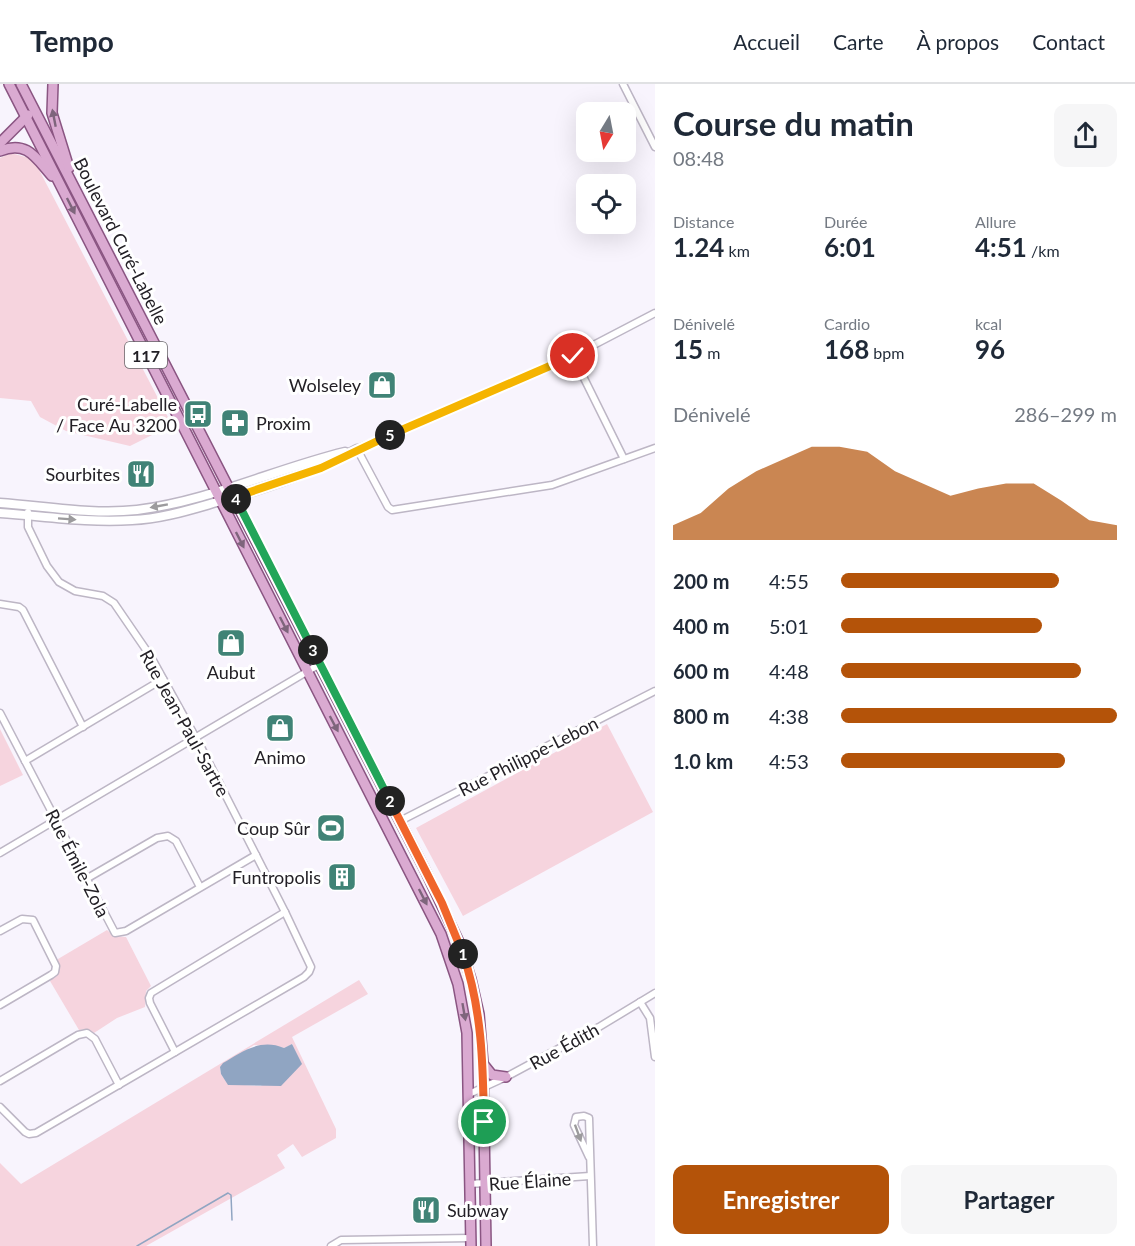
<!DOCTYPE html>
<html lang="fr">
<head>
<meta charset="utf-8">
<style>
  body { margin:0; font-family:Lato,sans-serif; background:#f6f6f7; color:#1f2937; height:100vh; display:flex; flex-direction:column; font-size:22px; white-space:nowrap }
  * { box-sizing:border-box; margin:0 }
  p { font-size:20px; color:#747a83 }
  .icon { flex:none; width:33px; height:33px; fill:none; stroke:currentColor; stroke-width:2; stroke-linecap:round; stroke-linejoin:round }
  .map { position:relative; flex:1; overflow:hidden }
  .panel { display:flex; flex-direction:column; background:#fff; width:480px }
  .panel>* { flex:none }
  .needle { width:39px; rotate:190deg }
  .controls { position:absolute; left:576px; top:18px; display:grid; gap:12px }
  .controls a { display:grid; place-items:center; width:60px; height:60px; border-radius:12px; background:#fff; box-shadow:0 6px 24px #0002; font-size:30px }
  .pin { position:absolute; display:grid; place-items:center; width:51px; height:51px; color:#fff; margin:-26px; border:3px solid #fff; border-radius:50%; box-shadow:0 2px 6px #0007 }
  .km { position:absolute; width:30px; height:30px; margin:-15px; border-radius:50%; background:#222; color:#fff; font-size:16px; line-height:30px; text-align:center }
  .round { display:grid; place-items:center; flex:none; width:63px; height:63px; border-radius:12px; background:#f6f6f7 }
  .headline { display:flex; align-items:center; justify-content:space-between; height:102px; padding:0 18px }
  h1 { font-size:33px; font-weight:700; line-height:45px }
  .stats { display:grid; grid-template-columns:repeat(3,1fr); gap:9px; height:102px; padding:6px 18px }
  .stats div { display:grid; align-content:center }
  .stats b { font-size:26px; font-weight:700 }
  .stats small { font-size:16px; font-weight:400 }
  .stats p { font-size:16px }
  .chart { height:168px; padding:12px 18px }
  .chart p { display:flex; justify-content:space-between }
  .chart svg { width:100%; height:108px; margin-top:6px; fill:#b45309; opacity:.7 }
  .cta { display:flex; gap:12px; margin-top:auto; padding:12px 18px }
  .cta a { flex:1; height:69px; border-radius:12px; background:#b45309; color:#fff; font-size:24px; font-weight:700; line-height:69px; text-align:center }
  .cta a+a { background:#f6f6f7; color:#1f2937 }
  ul { padding:0 18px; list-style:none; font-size:20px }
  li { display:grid; grid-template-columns:96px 72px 1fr; align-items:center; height:45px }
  li i { height:15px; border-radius:8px; background:#b45309 }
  header { display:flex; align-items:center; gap:36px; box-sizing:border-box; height:84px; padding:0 30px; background:#fff; border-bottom:2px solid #e0e1e3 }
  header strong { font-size:28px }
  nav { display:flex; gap:33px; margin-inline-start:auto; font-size:21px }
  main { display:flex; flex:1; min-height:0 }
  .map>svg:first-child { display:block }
</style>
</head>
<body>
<header>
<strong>Tempo</strong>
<nav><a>Accueil</a><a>Carte</a><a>À propos</a><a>Contact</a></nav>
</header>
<main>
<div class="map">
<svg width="655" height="1162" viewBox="0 0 655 1162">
  <rect width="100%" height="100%" fill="#f8f4fd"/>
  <g fill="#f6d4de" fill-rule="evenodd">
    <path d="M 11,69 L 29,74 L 35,78 L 172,341 L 130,362 L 66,347 L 40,333 L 31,317 L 0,314 L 0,74 Z"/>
    <path d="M 607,640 L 653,728 L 463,832 L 416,744 Z"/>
    <path d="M 0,645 L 23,691 L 0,702 Z"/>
    <path d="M 107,846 L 114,852 L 126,853 L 151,902 L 146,907 L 145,923 L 117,934 L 94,949 L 88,945 L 79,946 L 50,897 L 58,890 L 58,875 Z"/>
    <path d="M 359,896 L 368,910 L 292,953 L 336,1045 L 336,1054 L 302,1073 L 293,1060 L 277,1071 L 285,1084 L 146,1162 L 0,1162 L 0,1079 L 21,1100 ZM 293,960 L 261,1002 L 228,1000 L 221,990 L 220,983 L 254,961 L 284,964 Z"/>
  </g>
  <path fill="#90a5c2" d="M 292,960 L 302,980 L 281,1002 L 228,1001 L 221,990 L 220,983 L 223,979 C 242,968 260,954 284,964 Z"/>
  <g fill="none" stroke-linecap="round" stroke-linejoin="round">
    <path stroke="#90a5c2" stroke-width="1.5" d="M 137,1162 L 228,1109 L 231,1111 L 232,1136"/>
    <g stroke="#bdb6c5" stroke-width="9">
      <g id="street">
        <path d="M 623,0 L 655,63"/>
        <path d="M 655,229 L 561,278 L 357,365 L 388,423 L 392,426 L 552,401 L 655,364"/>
        <path d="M 573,272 L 624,375"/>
        <path d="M 0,520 L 19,523 L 23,526 L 83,643"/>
        <path d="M 0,629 L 115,849 L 126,847 L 256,771"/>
        <path d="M 25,677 L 163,595"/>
        <path d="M 400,737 L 655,607"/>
        <path d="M 0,769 L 320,580"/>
        <path d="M 86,795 L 157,754 L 168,752 L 176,757 L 200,803"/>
        <path d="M 0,847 L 22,835 L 33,836 L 56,882 L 55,888 L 51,891 L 0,921"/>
        <path d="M 640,918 L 650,934 L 655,973"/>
        <path d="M 175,968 L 150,919 L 149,914 L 151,909 L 285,828"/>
        <path d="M 0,997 L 78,951 L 87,949 L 95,955 L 119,1001"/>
        <path d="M 469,1010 L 506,993 L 599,943 L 655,909"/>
        <path d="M 0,1023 L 25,1048 L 29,1050 L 36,1049 L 304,893 L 309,888 L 311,883 L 285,828 L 202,665 L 151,573 L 114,519 L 103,512 L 75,507 L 59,498 L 47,482 L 28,443 L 28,428"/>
        <path d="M 589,1073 L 574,1041 L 576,1033 L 584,1032 L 589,1034 L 593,1162"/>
        <path d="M 470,1100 L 590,1092"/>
        <path d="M 331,1162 L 341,1156 L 471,1154"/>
      </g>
    </g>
    <g stroke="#bdb6c5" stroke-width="11">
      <g id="secondary">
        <path d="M 0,419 C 45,422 92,431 137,426 C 209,417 275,385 345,368"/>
        <path d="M 0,429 C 44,432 88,439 132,436 C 161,435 189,426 217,418 C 265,405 313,389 357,365"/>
      </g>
    </g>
    <g stroke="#8a5582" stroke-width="12">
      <g id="primary">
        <path d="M 9,0 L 441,850 L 458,900 L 467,949 L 471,1162"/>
        <path d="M 21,0 L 425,786 L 459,858 L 471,895 L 479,930 L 483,979 L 486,1162"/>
        <path d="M 53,0 L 52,29 L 69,84"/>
        <path d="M 0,59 L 28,31"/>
        <path d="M 0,67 C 27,56 36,74 52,92"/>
        <path d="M 484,981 L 492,991 L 506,993"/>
      </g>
    </g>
    <use href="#street" stroke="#fff" stroke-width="6"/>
    <use href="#secondary" stroke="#fff" stroke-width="8"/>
    <use href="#primary" stroke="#daaad1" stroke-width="9"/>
  </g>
  <defs><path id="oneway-solid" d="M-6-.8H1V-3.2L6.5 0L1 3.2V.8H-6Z" transform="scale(1.5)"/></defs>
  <g fill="#7e657c">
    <use href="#oneway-solid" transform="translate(54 34) rotate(-101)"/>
    <use href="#oneway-solid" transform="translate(71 122) rotate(63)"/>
    <use href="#oneway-solid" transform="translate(240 456) rotate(63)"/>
    <use href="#oneway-solid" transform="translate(284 541) rotate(63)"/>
    <use href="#oneway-solid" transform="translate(334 640) rotate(62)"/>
    <use href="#oneway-solid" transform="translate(423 813) rotate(63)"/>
    <use href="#oneway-solid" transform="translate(464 928) rotate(80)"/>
  </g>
  <g fill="#9c9b9d">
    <use href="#oneway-solid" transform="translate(159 422) rotate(170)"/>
    <use href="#oneway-solid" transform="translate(67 435) rotate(4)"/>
    <use href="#oneway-solid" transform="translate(578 1049) rotate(70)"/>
  </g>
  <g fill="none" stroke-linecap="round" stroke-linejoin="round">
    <g stroke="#fff" stroke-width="12">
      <path id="split-1" d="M 463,870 C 482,925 483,980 484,1038"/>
    </g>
    <g stroke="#fff" stroke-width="12">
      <path id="split-2" d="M 390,717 L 442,819 L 463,870"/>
    </g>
    <g stroke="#fff" stroke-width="12">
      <path id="split-3" d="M 313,566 L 390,717"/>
    </g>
    <g stroke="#fff" stroke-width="12">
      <path id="split-4" d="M 236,415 L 313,566"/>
    </g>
    <g stroke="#fff" stroke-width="12">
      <path id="split-5" d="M 236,415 L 235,413 L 321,384 L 390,351"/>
    </g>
    <g stroke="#fff" stroke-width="12">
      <path id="split-6" d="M 390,351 L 573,272"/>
    </g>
    <use href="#split-1" stroke="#f0652b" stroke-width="8"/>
    <use href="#split-2" stroke="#f0652b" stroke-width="8"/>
    <use href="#split-3" stroke="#22a559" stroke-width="8"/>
    <use href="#split-4" stroke="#22a559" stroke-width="8"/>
    <use href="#split-5" stroke="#f5b400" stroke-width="8"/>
    <use href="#split-6" stroke="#f5b400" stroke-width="8"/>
  </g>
  <defs>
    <g id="shop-square" transform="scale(1.5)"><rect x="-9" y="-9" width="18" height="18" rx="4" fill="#408376" stroke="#fff"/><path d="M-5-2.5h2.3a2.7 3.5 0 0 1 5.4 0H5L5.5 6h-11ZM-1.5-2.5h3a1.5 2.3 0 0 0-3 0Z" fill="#fff"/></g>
    <g id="bus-square" transform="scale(1.5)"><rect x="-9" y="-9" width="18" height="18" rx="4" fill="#408376" stroke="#fff"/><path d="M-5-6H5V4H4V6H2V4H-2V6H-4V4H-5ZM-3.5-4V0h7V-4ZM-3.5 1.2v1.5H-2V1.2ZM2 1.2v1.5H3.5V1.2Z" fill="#fff"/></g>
    <g id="pharmacy-square" transform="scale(1.5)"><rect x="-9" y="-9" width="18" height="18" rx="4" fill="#408376" stroke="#fff"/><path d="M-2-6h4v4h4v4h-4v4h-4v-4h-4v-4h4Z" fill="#fff"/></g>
    <g id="restaurant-square" transform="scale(1.5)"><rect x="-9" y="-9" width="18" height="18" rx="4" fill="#408376" stroke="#fff"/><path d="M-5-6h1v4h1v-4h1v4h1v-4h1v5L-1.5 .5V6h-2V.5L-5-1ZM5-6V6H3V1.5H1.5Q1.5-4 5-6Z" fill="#fff"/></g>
    <g id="stadium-square" transform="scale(1.5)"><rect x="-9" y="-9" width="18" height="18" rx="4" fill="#408376" stroke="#fff"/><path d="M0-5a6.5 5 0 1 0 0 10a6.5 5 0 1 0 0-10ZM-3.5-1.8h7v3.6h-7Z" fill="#fff"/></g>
    <g id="building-square" transform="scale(1.5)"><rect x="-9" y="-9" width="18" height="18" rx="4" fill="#408376" stroke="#fff"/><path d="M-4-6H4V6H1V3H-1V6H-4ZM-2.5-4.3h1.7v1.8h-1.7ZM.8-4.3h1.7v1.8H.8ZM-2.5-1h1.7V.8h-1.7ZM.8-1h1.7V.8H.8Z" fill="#fff"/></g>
  </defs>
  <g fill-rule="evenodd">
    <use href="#shop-square" x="382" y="301"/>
    <use href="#bus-square" x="198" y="330"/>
    <use href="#pharmacy-square" x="235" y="339"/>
    <use href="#restaurant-square" x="141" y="390"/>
    <use href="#shop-square" x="231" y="559"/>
    <use href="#shop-square" x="280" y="644"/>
    <use href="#stadium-square" x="331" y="744"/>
    <use href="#building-square" x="342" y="793"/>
    <use href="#restaurant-square" x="426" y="1126"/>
  </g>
  <g text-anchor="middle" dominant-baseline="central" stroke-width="6" stroke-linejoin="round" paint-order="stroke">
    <rect fill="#fff" stroke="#656367" stroke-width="1.5" x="125" y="258" width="42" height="26" rx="4.5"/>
    <g font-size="16" font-weight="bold" fill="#232026">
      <text x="146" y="271">117</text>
    </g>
    <g font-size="18" fill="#232026" stroke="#fff">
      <text transform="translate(121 157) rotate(63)">Boulevard Curé-Labelle</text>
      <text transform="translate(185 639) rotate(61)">Rue Jean-Paul-Sartre</text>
      <text transform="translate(528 672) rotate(-27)">Rue Philippe-Lebon</text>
      <text transform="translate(78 779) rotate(63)">Rue Émile-Zola</text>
      <text transform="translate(564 962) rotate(-29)">Rue Édith</text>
      <text transform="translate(530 1097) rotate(-4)">Rue Élaine</text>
    </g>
    <g font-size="18" fill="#232026" stroke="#fff" text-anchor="end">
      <text x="361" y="301">Wolseley</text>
      <text x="177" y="320">Curé-Labelle<tspan x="177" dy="21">/ Face Au 3200</tspan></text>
      <text x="256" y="339" text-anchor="start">Proxim</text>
      <text x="120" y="390">Sourbites</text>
      <text x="231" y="588" text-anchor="middle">Aubut</text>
      <text x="280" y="673" text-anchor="middle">Animo</text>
      <text x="310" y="744">Coup Sûr</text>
      <text x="321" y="793">Funtropolis</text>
      <text x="447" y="1126" text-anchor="start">Subway</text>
    </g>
  </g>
</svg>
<div class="controls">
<a><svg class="needle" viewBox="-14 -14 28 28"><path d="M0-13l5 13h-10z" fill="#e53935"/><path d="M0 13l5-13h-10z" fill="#747a83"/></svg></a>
<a><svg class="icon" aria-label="locate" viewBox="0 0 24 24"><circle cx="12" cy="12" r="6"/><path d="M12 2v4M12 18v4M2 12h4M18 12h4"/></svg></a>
</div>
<div class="pin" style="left:484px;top:1038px;background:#1e9e55"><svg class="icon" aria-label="arrive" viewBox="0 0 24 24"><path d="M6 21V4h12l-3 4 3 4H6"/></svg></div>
<div class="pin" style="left:573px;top:272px;background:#d93025"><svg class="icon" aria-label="check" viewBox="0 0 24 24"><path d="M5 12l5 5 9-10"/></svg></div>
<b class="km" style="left:463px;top:870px">1</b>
<b class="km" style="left:390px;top:717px">2</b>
<b class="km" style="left:313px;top:566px">3</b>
<b class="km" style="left:236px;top:415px">4</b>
<b class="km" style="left:390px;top:351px">5</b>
</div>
<section class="panel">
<div class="headline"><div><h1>Course du matin</h1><p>08:48</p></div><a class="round"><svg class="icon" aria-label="share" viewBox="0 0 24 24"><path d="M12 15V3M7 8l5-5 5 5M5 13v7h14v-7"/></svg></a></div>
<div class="stats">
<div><p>Distance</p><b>1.24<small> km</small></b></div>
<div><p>Durée</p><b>6:01</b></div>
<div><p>Allure</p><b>4:51<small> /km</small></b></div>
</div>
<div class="stats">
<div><p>Dénivelé</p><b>15<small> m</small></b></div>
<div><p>Cardio</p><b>168<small> bpm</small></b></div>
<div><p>kcal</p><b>96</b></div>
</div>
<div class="chart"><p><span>Dénivelé</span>286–299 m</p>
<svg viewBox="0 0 160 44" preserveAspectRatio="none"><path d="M0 44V38L10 33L20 23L30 16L40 11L50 6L60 6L70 8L80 16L90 21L100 26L110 23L120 21L130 21L140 28L150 36L160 38V44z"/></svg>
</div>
<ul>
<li><b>200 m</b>4:55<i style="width:79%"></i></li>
<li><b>400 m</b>5:01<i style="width:73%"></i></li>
<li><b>600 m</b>4:48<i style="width:87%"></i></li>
<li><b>800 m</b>4:38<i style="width:100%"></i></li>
<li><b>1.0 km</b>4:53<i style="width:81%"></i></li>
</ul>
<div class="cta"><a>Enregistrer</a><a>Partager</a></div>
</section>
</main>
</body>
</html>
